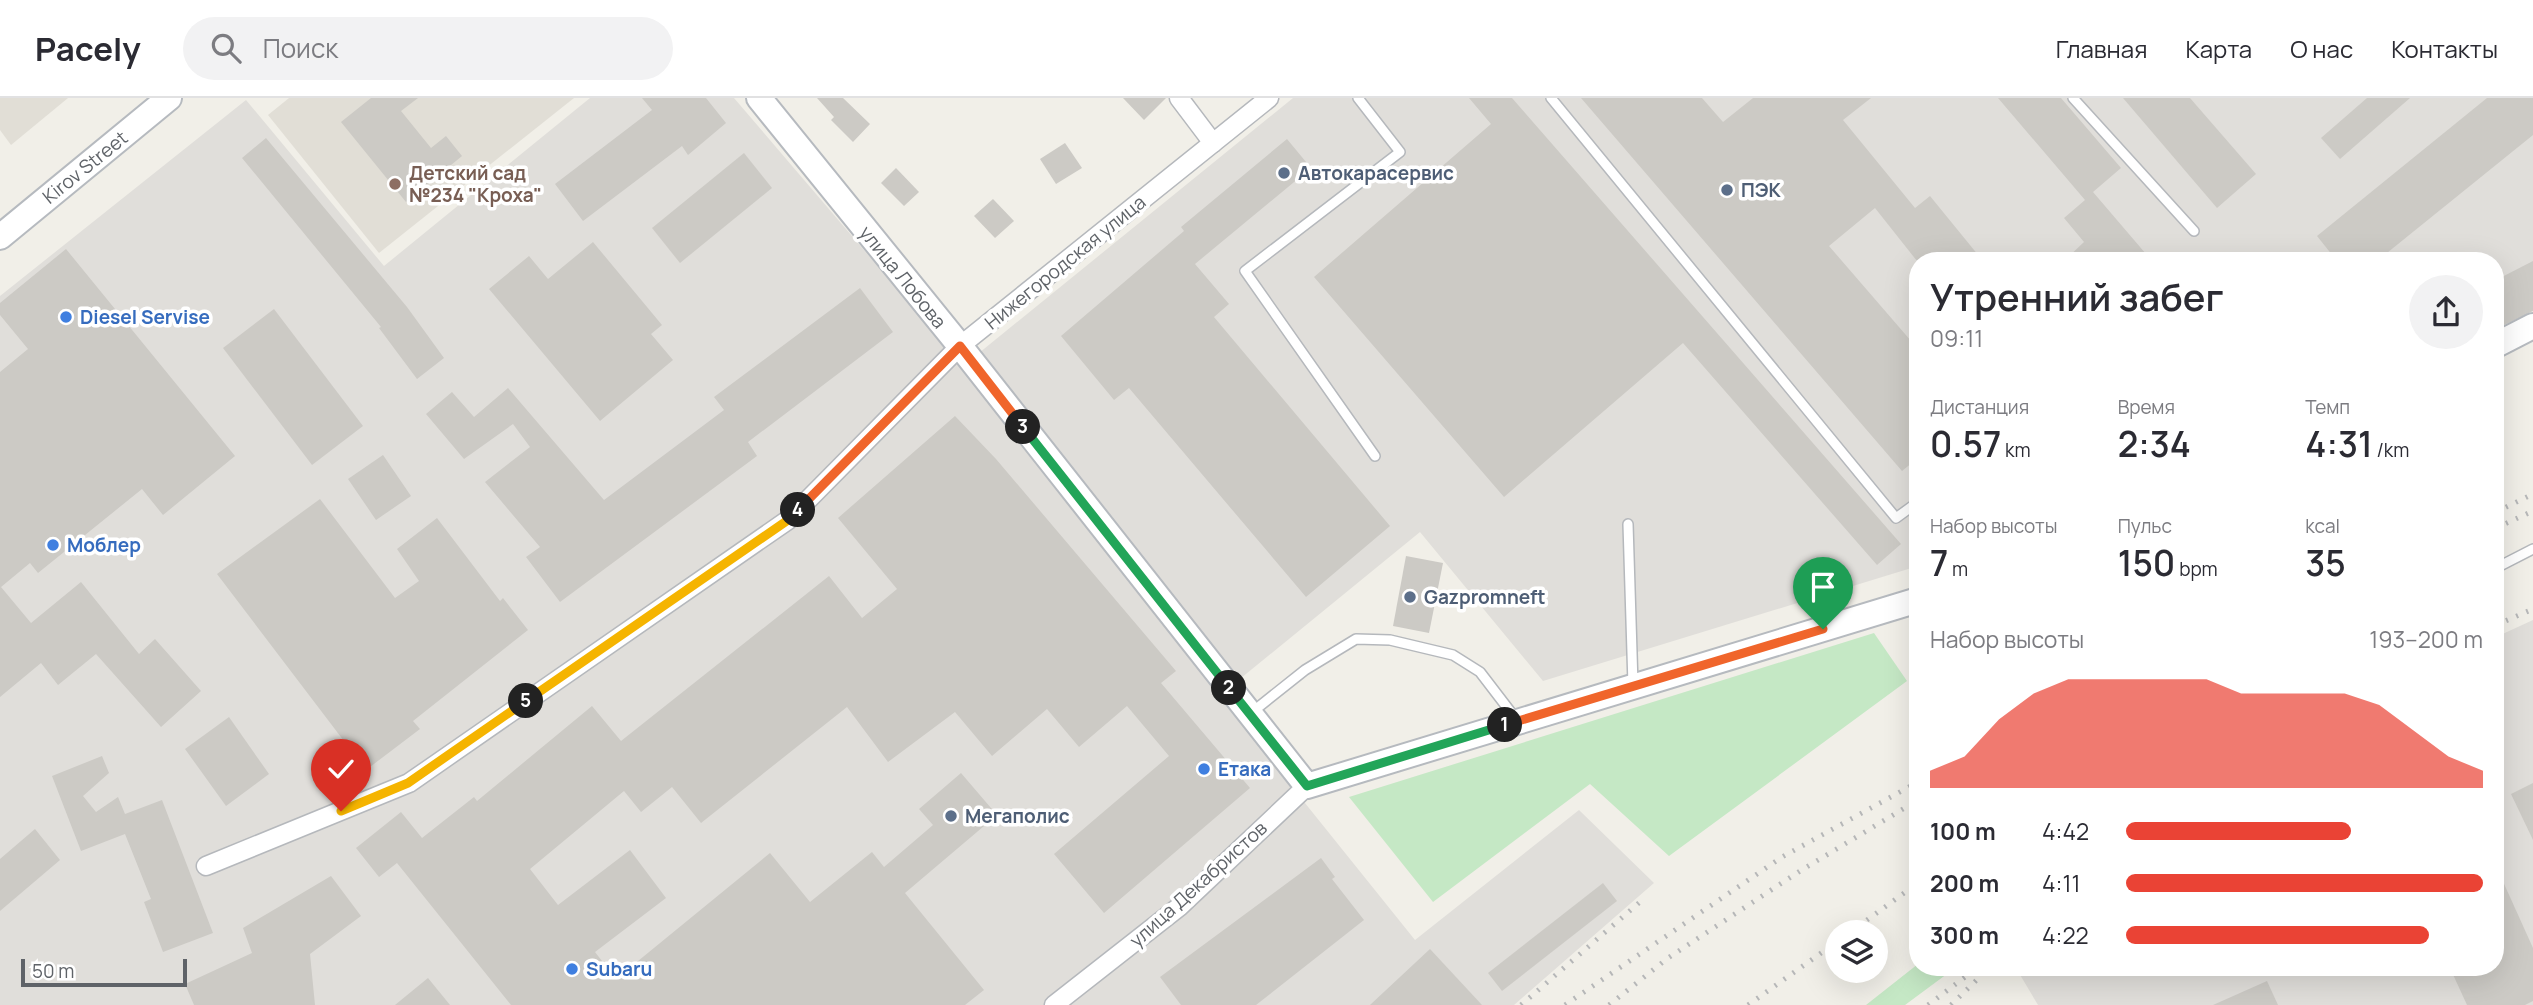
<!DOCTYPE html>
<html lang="ru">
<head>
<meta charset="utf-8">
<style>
  body { margin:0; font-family:Manrope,sans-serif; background:#f2f2f3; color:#2b2b33; height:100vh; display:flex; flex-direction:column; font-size:26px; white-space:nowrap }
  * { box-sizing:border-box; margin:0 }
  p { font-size:23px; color:#7c7c81 }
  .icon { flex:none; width:38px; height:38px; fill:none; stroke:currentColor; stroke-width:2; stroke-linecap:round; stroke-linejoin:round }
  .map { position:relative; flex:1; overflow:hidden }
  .side { position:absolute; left:1909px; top:154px; width:595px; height:724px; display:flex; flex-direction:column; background:#fff; border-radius:28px; box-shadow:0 7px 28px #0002 }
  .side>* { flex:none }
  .tools { position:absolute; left:1825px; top:822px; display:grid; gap:14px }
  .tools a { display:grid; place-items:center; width:63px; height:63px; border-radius:50%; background:#fff; box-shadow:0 7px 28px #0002; font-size:35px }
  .scale { position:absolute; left:21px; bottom:18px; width:166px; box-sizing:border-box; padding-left:7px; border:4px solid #5f6368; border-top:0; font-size:19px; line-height:24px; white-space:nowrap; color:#5f6368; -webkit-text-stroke:5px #fff; paint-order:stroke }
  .pin { position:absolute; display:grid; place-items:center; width:60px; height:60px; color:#fff; margin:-72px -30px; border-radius:50% 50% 50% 0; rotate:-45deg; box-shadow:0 0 7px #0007 }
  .pin .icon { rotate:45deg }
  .km { position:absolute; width:35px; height:35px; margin:-18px; border-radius:50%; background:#222; color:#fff; font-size:19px; line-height:35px; text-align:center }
  .round { display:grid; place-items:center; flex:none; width:74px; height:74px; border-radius:37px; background:#f2f2f3 }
  .head { display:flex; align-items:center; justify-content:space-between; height:119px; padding:0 21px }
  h1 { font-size:38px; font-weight:600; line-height:52px }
  .figures { display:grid; grid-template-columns:repeat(3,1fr); gap:10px; height:119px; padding:7px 21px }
  .figures div { display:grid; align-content:center }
  .figures b { font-size:35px; font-weight:600 }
  .figures small { font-size:19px; font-weight:400 }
  .figures p { font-size:19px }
  .chart { height:196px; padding:14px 21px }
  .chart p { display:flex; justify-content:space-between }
  .chart svg { width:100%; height:126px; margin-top:7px; fill:#ea4335; opacity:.7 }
  ul { padding:0 21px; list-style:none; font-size:23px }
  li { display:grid; grid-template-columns:112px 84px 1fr; align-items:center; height:52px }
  li i { height:18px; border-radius:9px; background:#ea4335 }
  header { display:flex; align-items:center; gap:42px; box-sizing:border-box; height:98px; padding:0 35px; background:#fff; border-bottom:2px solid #e1e1e2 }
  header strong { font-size:33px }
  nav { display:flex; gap:38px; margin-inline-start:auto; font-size:24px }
  .search { width:490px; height:63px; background:#f2f2f3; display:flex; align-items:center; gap:18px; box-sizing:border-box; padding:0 24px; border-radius:38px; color:#7c7c81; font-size:26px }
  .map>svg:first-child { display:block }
</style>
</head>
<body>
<header>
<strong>Pacely</strong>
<div class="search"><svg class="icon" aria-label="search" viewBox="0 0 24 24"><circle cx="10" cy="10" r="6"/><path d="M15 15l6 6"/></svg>Поиск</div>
<nav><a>Главная</a><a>Карта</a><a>О нас</a><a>Контакты</a></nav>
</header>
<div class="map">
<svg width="2533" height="907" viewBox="0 0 2533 907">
  <rect width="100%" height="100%" fill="#f1efe8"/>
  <g fill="#e0deda">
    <path d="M 590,0 L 734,0 L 963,268 L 1293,0 L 2533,0 L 2533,211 L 2496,228 L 2496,163 L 1918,163 L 1918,468 L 1543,583 L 1420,434 L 1219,598 L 1415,842 L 1579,712 L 1654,785 L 1514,907 L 0,907 L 0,198 L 246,2 L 384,168 Z"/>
    <path d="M 2533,522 L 2533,907 L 2038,907 L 2016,870 L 2496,870 L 2496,539 Z"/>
  </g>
  <g fill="#e1ded6">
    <path d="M 0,0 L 68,0 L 11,47 L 0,32 Z"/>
    <path d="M 289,0 L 574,0 L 379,155 L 268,17 Z"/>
  </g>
  <g fill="#c5e8c5">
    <path d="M 1874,535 L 1907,583 L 1669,758 L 1590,686 L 1433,804 L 1349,699 Z"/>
    <path d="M 1918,866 L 1918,870 L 1955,870 L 1905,907 L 1866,907 Z"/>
  </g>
  <g fill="#cccac5">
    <path d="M 371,0 L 418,0 L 401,13 L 431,50 L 446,38 L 462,58 L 406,104 L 341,24 Z"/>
    <path d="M 642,0 L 706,0 L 726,25 L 688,57 L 682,48 L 583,123 L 555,86 L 652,12 Z"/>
    <path d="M 817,0 L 843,0 L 870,26 L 853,44 L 831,22 L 834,19 Z"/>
    <path d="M 1123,0 L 1166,0 L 1144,22 Z"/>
    <path d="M 1469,0 L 1512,0 L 1901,446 L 1877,467 L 1683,245 L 1504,399 L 1314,179 L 1491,26 Z"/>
    <path d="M 1581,0 L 1702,0 L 1723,24 L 1753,0 L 1871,0 L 1843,22 L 1915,110 L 1930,98 L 1983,163 L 1917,163 L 1875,110 L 1829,148 L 1918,251 L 1918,360 L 1902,373 Z"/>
    <path d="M 1998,0 L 2061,0 L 2121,70 L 2093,94 L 2152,163 L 2064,163 L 2084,144 L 2064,120 L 2085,102 Z"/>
    <path d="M 2123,0 L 2190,0 L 2256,76 L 2217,110 Z"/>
    <path d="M 2367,0 L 2410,0 L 2340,61 L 2321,40 Z"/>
    <path d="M 2487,0 L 2533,0 L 2533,37 L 2377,163 L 2337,163 L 2317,138 Z"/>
    <path d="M 266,40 L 407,209 L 444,260 L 417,281 L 379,230 L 381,229 L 242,60 Z"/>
    <path d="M 1287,41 L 1311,70 L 1195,166 L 1229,206 L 1214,219 L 1390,428 L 1306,499 L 1129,290 L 1114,302 L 1061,238 L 1184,133 L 1181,129 Z"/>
    <path d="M 1065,45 L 1082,70 L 1056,86 L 1040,61 Z"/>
    <path d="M 744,55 L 772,90 L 680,165 L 652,130 Z"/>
    <path d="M 896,70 L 919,94 L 904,108 L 881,85 Z"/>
    <path d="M 993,101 L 1014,123 L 995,140 L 974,118 Z"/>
    <path d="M 593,144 L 662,227 L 651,236 L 673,262 L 600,323 L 489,191 L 529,158 L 548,181 Z"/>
    <path d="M 66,151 L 235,358 L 163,417 L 142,391 L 38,475 L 30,465 L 1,489 L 31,525 L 81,484 L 139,556 L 155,541 L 201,593 L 161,629 L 96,556 L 58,587 L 41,565 L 0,599 L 0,274 L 28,251 L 0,217 L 0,205 Z"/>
    <path d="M 2533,163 L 2533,213 L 2496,231 L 2496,182 Z"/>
    <path d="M 860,190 L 893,234 L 748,344 L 757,358 L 560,504 L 526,459 L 540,449 L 485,384 L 530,349 L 513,326 L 464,361 L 426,316 L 452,294 L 474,319 L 508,290 L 604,402 L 724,312 L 714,299 Z"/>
    <path d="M 274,211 L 363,328 L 312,367 L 223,250 Z"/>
    <path d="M 955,318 L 996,361 L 1176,573 L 1161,585 L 1250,690 L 1104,815 L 1054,756 L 1169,658 L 1127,608 L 1079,649 L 1047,611 L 992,658 L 955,614 L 888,664 L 847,609 L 701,725 L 672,689 L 641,714 L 624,693 L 530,771 L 558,807 L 630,752 L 666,800 L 595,854 L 616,881 L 770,755 L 810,804 L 872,754 L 884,769 L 933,727 L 919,711 L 961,675 L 997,717 L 905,795 L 984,892 L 965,907 L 511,907 L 397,765 L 379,779 L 356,750 L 401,714 L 422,740 L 474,699 L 477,703 L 592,608 L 621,643 L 829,478 L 862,520 L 897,491 L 838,420 Z"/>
    <path d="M 383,357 L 411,398 L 376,422 L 348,381 Z"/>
    <path d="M 320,401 L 395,500 L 419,483 L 397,451 L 437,420 L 500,503 L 503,500 L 528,532 L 413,623 L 420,631 L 366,672 L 217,476 Z"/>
    <path d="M 1406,458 L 1443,465 L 1429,535 L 1393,528 Z"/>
    <path d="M 229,619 L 269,676 L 226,708 L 185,651 Z"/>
    <path d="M 102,658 L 109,675 L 83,698 L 96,714 L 118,699 L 125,716 L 162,702 L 213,835 L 163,854 L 144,804 L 151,801 L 125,736 L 81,753 L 52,678 Z"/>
    <path d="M 2533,685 L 2533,742 L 2511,696 Z"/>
    <path d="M 35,731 L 60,762 L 0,813 L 0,761 Z"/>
    <path d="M 1321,760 L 1335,779 L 1332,781 L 1364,822 L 1256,907 L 1181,907 L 1160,879 Z"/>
    <path d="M 2496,768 L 2533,850 L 2533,903 L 2525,907 L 2467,907 L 2450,870 L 2496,870 Z"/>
    <path d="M 331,778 L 361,818 L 310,856 L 315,907 L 194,907 L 185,886 L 252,855 L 243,830 Z"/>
    <path d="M 1603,785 L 1617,803 L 1502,893 L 1488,875 Z"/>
    <path d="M 1430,851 L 1482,907 L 1370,907 Z"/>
    <path d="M 428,880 L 450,907 L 395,907 Z"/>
    <path d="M 2267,883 L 2278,907 L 2213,907 Z"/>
  </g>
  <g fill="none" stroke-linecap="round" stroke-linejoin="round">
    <g stroke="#b5b8bc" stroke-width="12">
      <g id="lane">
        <path d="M 1358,0 L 1400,54 L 1245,173 L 1375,358"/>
        <path d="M 1551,0 L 1896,420 L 1918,404"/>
        <path d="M 2073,0 L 2194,133"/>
        <path d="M 1628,426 L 1633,587"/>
        <path d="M 2496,470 L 2533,451"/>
        <path d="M 1251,615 L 1305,572 L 1356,541 L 1390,542 L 1453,557 L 1480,574 L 1516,621"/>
      </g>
    </g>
    <g stroke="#b5b8bc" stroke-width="21">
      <g id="street">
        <path d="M 1179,0 L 1213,45"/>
        <path d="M 206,768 L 409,685 L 788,422 L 960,248 L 1269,0"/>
        <path d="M 1054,907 L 1179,809 L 1307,688"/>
      </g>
    </g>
    <g stroke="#b6babf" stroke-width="28">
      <g id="secondary">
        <path d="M 759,0 L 960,248 L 1307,688 L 1918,502"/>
        <path d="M 0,139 L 169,0"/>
        <path d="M 2496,247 L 2533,228"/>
      </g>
    </g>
    <use href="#lane" stroke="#fff" stroke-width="9"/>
    <use href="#street" stroke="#fff" stroke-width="18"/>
    <use href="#secondary" stroke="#fff" stroke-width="24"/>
    <g stroke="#b6b7b8" stroke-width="5" stroke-dasharray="2 9" stroke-linecap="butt">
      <path d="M 2496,414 L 2533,396"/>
      <path d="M 2496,430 L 2533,413"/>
      <path d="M 2496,527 L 2533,511"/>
      <path d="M 1849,835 L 1918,785"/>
      <path d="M 1521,907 L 1640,804"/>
      <path d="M 1565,907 L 1782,759 L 1918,684"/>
      <path d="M 1609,907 L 1668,860 L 1800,773 L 1918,702"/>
      <path d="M 1748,907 L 1838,843"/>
      <path d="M 1928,907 L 1977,870"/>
      <path d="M 1951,907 L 1989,870"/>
    </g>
  </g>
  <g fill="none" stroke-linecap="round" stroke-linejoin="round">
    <g stroke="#fff" stroke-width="14">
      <path id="split-1" d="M 1505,627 L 1823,531"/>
    </g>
    <g stroke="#fff" stroke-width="14">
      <path id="split-2" d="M 1229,590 L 1307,688 L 1505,627"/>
    </g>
    <g stroke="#fff" stroke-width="14">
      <path id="split-3" d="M 1023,329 L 1229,590"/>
    </g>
    <g stroke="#fff" stroke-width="14">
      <path id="split-4" d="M 798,412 L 960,248 L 1023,329"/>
    </g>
    <g stroke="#fff" stroke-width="14">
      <path id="split-5" d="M 526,603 L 788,422 L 798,412"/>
    </g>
    <g stroke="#fff" stroke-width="14">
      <path id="split-6" d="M 341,713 L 408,685 L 526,603"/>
    </g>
    <use href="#split-1" stroke="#f0652b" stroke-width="9"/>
    <use href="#split-2" stroke="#22a559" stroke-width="9"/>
    <use href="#split-3" stroke="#22a559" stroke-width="9"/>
    <use href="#split-4" stroke="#f0652b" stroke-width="9"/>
    <use href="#split-5" stroke="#f5b400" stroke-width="9"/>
    <use href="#split-6" stroke="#f5b400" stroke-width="9"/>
  </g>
  <g fill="#5c6f8a" stroke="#fff" stroke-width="2.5">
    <circle cx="1284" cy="75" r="7"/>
    <circle cx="1727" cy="92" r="7"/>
    <circle cx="1410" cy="499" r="7"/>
    <circle cx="951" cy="718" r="7"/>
  </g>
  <circle fill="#8d6e63" stroke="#fff" stroke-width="2.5" cx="395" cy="86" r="7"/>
  <g fill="#3f7fe0" stroke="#fff" stroke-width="2.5">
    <circle cx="66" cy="219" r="7"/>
    <circle cx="53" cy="447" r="7"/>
    <circle cx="1204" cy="671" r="7"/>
    <circle cx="572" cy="871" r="7"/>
  </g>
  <g text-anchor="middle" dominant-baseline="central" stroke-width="7" stroke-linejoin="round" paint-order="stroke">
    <g font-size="19" fill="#5f6368" stroke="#fff">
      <text transform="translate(85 69) rotate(-39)">Kirov Street</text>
      <text transform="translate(1065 164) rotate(-39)">Нижегородская улица</text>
      <text transform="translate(903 179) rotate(51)">улица Лобова</text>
      <text transform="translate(1198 786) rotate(-42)">улица Декабристов</text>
    </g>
    <g font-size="19" font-weight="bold" fill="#785e54" stroke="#fff" text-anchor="start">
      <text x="409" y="75">Детский сад<tspan x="409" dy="22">№234 "Кроха"</tspan></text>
    </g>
    <g font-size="19" font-weight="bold" fill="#4e5e75" stroke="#fff" text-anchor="start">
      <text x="1298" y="75">Автокарасервис</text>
      <text x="1741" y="92">ПЭК</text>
      <text x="1424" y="499">Gazpromneft</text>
      <text x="965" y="718">Мегаполис</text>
    </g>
    <g font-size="19" font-weight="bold" fill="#366cbe" stroke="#fff" text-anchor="start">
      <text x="80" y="219">Diesel Servise</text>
      <text x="67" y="447">Моблер</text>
      <text x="1218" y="671">Етака</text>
      <text x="586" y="871">Subaru</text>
    </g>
  </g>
</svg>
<div class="tools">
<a><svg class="icon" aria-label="layers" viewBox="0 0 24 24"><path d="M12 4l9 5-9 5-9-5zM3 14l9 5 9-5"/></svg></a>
</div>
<div class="scale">50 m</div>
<div class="pin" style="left:1823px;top:531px;background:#1e9e55"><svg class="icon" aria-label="arrive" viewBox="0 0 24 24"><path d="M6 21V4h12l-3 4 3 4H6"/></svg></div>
<div class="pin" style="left:341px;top:713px;background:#d93025"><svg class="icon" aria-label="check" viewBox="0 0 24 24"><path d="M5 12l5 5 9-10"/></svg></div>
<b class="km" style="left:1505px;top:627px">1</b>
<b class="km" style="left:1229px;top:590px">2</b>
<b class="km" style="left:1023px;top:329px">3</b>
<b class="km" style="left:798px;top:412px">4</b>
<b class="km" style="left:526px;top:603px">5</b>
<section class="side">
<div class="head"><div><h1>Утренний забег</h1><p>09:11</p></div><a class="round"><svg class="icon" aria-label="share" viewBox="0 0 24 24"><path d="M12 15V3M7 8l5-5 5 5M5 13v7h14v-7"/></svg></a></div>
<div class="figures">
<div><p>Дистанция</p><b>0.57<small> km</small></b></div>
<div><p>Время</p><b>2:34</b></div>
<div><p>Темп</p><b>4:31<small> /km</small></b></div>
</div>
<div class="figures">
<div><p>Набор высоты</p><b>7<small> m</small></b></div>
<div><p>Пульс</p><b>150<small> bpm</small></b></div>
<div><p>kcal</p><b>35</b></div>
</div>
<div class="chart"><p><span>Набор высоты</span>193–200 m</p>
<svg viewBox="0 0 160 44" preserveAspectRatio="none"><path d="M0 44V38L10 33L20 20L30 11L40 6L50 6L60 6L70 6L80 6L90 11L100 11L110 11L120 11L130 15L140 24L150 33L160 38V44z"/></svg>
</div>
<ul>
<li><b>100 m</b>4:42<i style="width:63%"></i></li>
<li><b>200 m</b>4:11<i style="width:100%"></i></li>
<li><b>300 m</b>4:22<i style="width:85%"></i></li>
</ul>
</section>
</div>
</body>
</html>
